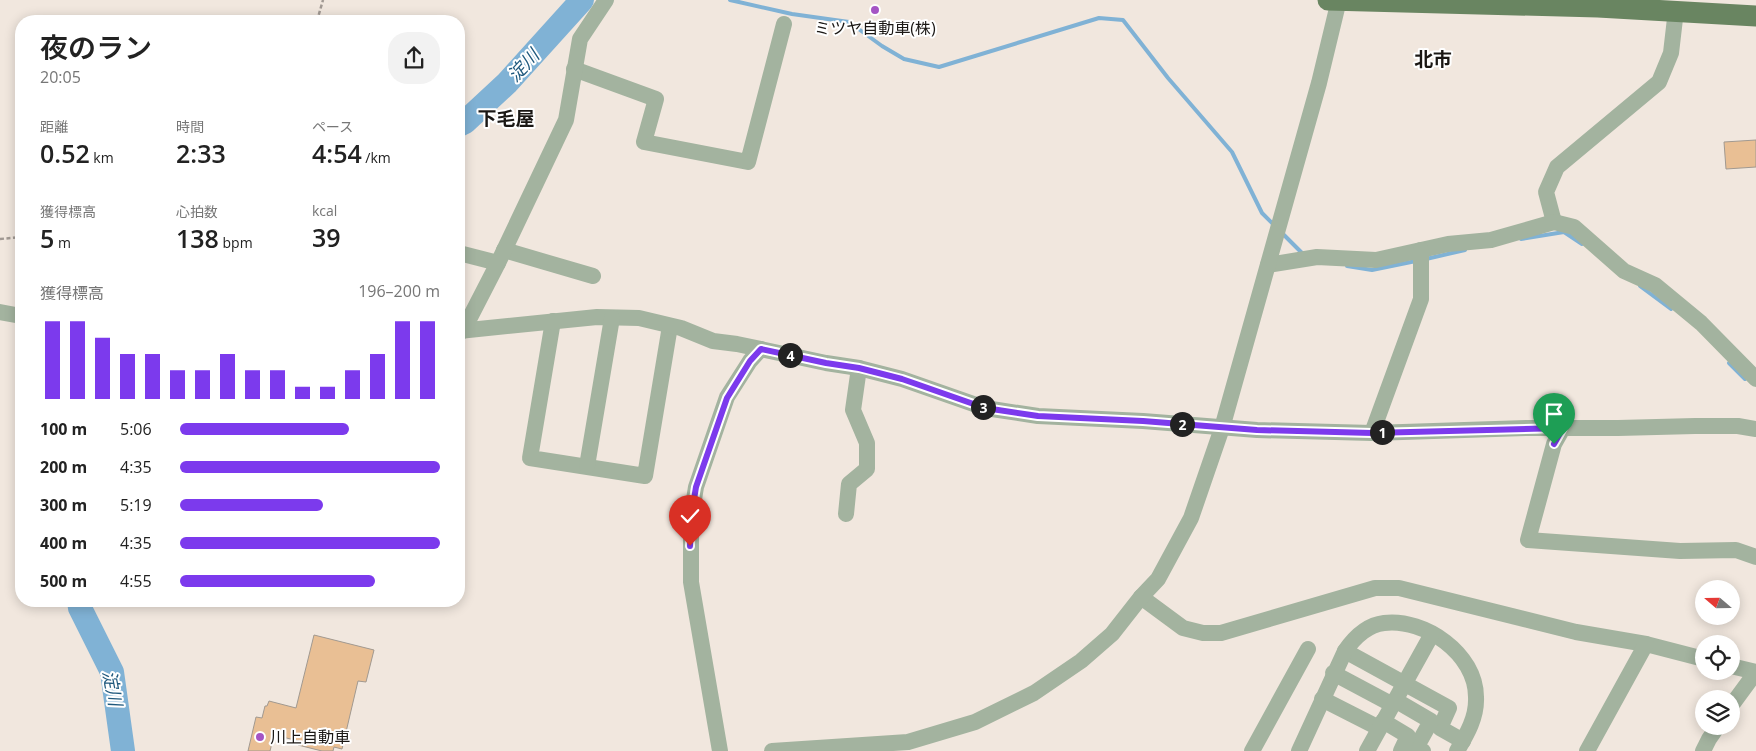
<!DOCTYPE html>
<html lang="ja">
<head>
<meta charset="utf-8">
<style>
  body { margin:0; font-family:"Open Sans","Noto Sans JP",sans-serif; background:#f2f2f2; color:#222; height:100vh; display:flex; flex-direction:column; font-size:19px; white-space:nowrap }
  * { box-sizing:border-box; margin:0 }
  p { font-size:16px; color:#767676 }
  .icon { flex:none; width:28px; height:28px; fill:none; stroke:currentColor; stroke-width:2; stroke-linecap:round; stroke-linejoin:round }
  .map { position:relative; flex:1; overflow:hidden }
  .side { position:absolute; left:15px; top:15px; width:450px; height:592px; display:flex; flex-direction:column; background:#fff; border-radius:20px; box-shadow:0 2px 12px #0003 }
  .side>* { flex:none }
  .needle { width:32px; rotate:290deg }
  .buttons { position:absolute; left:1695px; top:580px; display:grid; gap:10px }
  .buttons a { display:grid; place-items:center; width:45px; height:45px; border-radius:50%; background:#fff; box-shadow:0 2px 12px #0003; font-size:25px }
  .pin { position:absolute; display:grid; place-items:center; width:42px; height:42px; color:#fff; margin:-51px -21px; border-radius:50% 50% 50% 0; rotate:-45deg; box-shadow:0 0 5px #0007 }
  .pin .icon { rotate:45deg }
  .km { position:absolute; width:25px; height:25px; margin:-12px; border-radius:50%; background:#222; color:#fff; font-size:14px; line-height:25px; text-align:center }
  .round { display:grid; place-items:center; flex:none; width:52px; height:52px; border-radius:20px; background:#f2f2f2 }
  .summary { display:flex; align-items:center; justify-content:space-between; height:85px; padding:0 25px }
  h1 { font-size:28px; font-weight:600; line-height:38px }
  .metrics { display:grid; grid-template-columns:repeat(3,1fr); gap:8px; height:85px; padding:5px 25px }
  .metrics div { display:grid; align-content:center }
  .metrics b { font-size:25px; font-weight:600 }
  .metrics small { font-size:14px; font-weight:400 }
  .metrics p { font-size:14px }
  .chart { height:140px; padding:10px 25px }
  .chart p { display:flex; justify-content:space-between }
  .chart svg { width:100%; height:90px; margin-top:5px; stroke:#7c3aed; stroke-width:6 }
  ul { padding:0 25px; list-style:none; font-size:16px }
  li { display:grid; grid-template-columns:80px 60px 1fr; align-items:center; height:38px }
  li i { height:12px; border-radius:6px; background:#7c3aed }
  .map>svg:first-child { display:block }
</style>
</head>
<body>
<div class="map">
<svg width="1756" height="751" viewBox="0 0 1756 751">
  <rect width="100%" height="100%" fill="#f1e7de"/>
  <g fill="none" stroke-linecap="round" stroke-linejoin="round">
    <g stroke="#80b2d5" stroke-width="4">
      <path d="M 730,0 L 792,14 L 849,22 L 882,46 L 904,59 L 939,67 L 1099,18 L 1123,20 L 1168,78 L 1232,152 L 1262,213 L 1275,226"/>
      <path d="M 1281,232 L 1303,254"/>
      <path d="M 1521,239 L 1564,232 L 1582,244"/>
      <path d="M 1426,259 L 1465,250"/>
      <path d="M 1347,266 L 1372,270 L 1416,261"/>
      <path d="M 1640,286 L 1671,309"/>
      <path d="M 1729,363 L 1745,379"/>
    </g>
    <g stroke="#80b2d5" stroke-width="24">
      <path d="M 459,125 L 465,122 L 507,83 L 582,0"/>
      <path d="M 79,601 L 80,608 L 112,672 L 123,751"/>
    </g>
  </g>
  <g fill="#e9bf94" stroke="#a19990">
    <path d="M 1756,140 L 1756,167 L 1726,169 L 1724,142 Z"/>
    <path d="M 314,635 L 374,650 L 366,682 L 358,681 L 342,749 L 334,747 L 333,751 L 322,751 L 298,745 L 299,741 L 274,735 L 270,751 L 248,751 L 256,717 L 262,718 L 265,706 L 267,706 L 269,701 L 296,708 Z"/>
  </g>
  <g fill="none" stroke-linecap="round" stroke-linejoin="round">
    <g stroke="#a19993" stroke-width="2.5" stroke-dasharray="4 2.5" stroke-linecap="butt">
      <path d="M 317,21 L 323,0"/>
      <path d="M 0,239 L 21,237"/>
    </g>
    <g stroke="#a3b39f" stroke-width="16">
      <path d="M 574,69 L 656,99 L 644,142 L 748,162 L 784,24"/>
      <path d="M 1554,222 L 1546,192 L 1557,167 L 1659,82 L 1671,53 L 1676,10"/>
      <path d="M 504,250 L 593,276"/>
      <path d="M 459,253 L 498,263"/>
      <path d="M 1268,265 L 1317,257 L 1376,260 L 1448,244 L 1491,240 L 1554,222 L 1574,227 L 1624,271 L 1655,285 L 1701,323 L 1756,379"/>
      <path d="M 0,312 L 21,316"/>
      <path d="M 553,321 L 530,458 L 645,476 L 670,326"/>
      <path d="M 459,331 L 597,317 L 639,318 L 681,328 L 713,341 L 737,344 L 826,363 L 859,368 L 902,379 L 985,408 L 1038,416 L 1143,421 L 1257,430 L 1372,433 L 1527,428 L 1618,428 L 1695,426 L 1738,426 L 1756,429"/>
      <path d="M 463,331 L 498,263 L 566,120 L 580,39 L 606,0"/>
      <path d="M 1563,428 L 1554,444 L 1528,540 L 1680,551 L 1736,550 L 1756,557"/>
      <path d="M 1372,433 L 1421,299 L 1421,250"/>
      <path d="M 587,466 L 612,318"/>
      <path d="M 846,514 L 849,484 L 867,469 L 867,443 L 853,410 L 859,368"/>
      <path d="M 1141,597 L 1183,628 L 1203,633 L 1221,633 L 1375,588 L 1399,588 L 1576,632 L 1646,644 L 1704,659"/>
      <path d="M 1345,651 L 1449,708 L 1440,728 L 1463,741"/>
      <path d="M 1731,666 L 1756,672"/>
      <path d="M 1333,673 L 1393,705"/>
      <path d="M 1322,699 L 1379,728"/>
      <path d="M 1395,700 L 1431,721 L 1416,748 L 1423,751"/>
      <path d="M 1731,706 L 1756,672"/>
      <path d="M 1383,721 L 1408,736 L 1401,751"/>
      <path d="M 720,751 L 691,582 L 691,518 L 696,487 L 727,397 L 750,361 L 761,349"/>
      <path d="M 772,751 L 908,742 L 975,722 L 1034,693 L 1081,661 L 1112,634 L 1141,597 L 1158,579 L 1191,518 L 1222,428 L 1319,83 L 1339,0"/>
      <path d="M 1252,751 L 1308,649"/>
      <path d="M 1299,751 L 1345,651 C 1354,638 1367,625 1384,623 C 1425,618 1476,654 1476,697 C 1477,717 1467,734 1457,751"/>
      <path d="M 1367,751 L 1432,634"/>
      <path d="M 1587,751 L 1646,644"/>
      <path d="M 1703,751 L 1709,739 L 1718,726"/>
    </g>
    <path stroke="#698561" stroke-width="21" d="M 1328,0 L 1598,7 L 1756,16"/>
  </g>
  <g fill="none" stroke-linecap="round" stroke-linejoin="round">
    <g stroke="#fff" stroke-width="10">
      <path id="route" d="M 690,546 L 691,518 L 696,487 L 727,398 L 750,361 L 761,349 L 826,363 L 859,368 L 902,379 L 985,408 L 1038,416 L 1143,421 L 1257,430 L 1372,433 L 1563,428 L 1554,444"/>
    </g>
    <use href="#route" stroke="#7c3aed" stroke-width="6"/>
  </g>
  <g fill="#a554c4" stroke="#fff" stroke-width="2">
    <circle cx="875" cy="10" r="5"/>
    <circle cx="260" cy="737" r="5"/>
  </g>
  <g text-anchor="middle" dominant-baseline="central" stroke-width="4" stroke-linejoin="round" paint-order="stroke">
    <g font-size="16" fill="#1a1714" stroke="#fff">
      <text x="875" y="28">ミツヤ自動車(株)</text>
      <text x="270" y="737" text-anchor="start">川上自動車</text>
    </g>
    <g font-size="18" font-style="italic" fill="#20597d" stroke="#fff">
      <text transform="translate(523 65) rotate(-47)">淀川</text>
      <text transform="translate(113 688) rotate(79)">淀川</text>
    </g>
    <g font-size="19" font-weight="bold" fill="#1a1714" stroke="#fff">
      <text x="1433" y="59">北市</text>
      <text x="506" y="118">下毛屋</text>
    </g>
  </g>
</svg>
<div class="buttons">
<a><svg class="needle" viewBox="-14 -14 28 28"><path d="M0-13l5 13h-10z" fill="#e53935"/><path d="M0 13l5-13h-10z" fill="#767676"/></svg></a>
<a><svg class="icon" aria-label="locate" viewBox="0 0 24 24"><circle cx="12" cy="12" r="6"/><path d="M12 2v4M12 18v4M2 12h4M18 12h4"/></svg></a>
<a><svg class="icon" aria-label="layers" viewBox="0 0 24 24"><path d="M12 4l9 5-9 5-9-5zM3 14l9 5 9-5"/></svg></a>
</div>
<div class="pin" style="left:1554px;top:444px;background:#1e9e55"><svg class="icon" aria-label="arrive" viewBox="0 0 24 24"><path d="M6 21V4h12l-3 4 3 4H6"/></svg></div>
<div class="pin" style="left:690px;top:546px;background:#d93025"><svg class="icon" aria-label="check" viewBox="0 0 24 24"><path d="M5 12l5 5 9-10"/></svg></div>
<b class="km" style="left:1382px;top:432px">1</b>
<b class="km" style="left:1182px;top:424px">2</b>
<b class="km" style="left:983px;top:407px">3</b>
<b class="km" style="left:790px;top:355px">4</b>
<section class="side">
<div class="summary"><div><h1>夜のラン</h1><p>20:05</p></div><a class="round"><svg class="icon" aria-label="share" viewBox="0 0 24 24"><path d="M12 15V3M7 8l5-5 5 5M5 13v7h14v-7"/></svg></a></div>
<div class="metrics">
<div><p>距離</p><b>0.52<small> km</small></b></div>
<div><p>時間</p><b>2:33</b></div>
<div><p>ペース</p><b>4:54<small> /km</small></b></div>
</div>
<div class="metrics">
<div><p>獲得標高</p><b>5<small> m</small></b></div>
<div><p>心拍数</p><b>138<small> bpm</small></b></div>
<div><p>kcal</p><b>39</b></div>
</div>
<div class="chart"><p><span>獲得標高</span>196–200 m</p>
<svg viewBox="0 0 160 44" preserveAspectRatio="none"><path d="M5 44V6M15 44V6M25 44V14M35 44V22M45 44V22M55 44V30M65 44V30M75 44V22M85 44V30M95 44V30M105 44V38M115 44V38M125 44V30M135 44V22M145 44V6M155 44V6"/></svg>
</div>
<ul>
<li><b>100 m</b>5:06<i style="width:65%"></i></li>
<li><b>200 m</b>4:35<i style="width:100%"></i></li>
<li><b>300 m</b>5:19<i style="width:55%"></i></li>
<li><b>400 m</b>4:35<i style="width:100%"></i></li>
<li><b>500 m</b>4:55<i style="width:75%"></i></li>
</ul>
</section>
</div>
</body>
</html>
